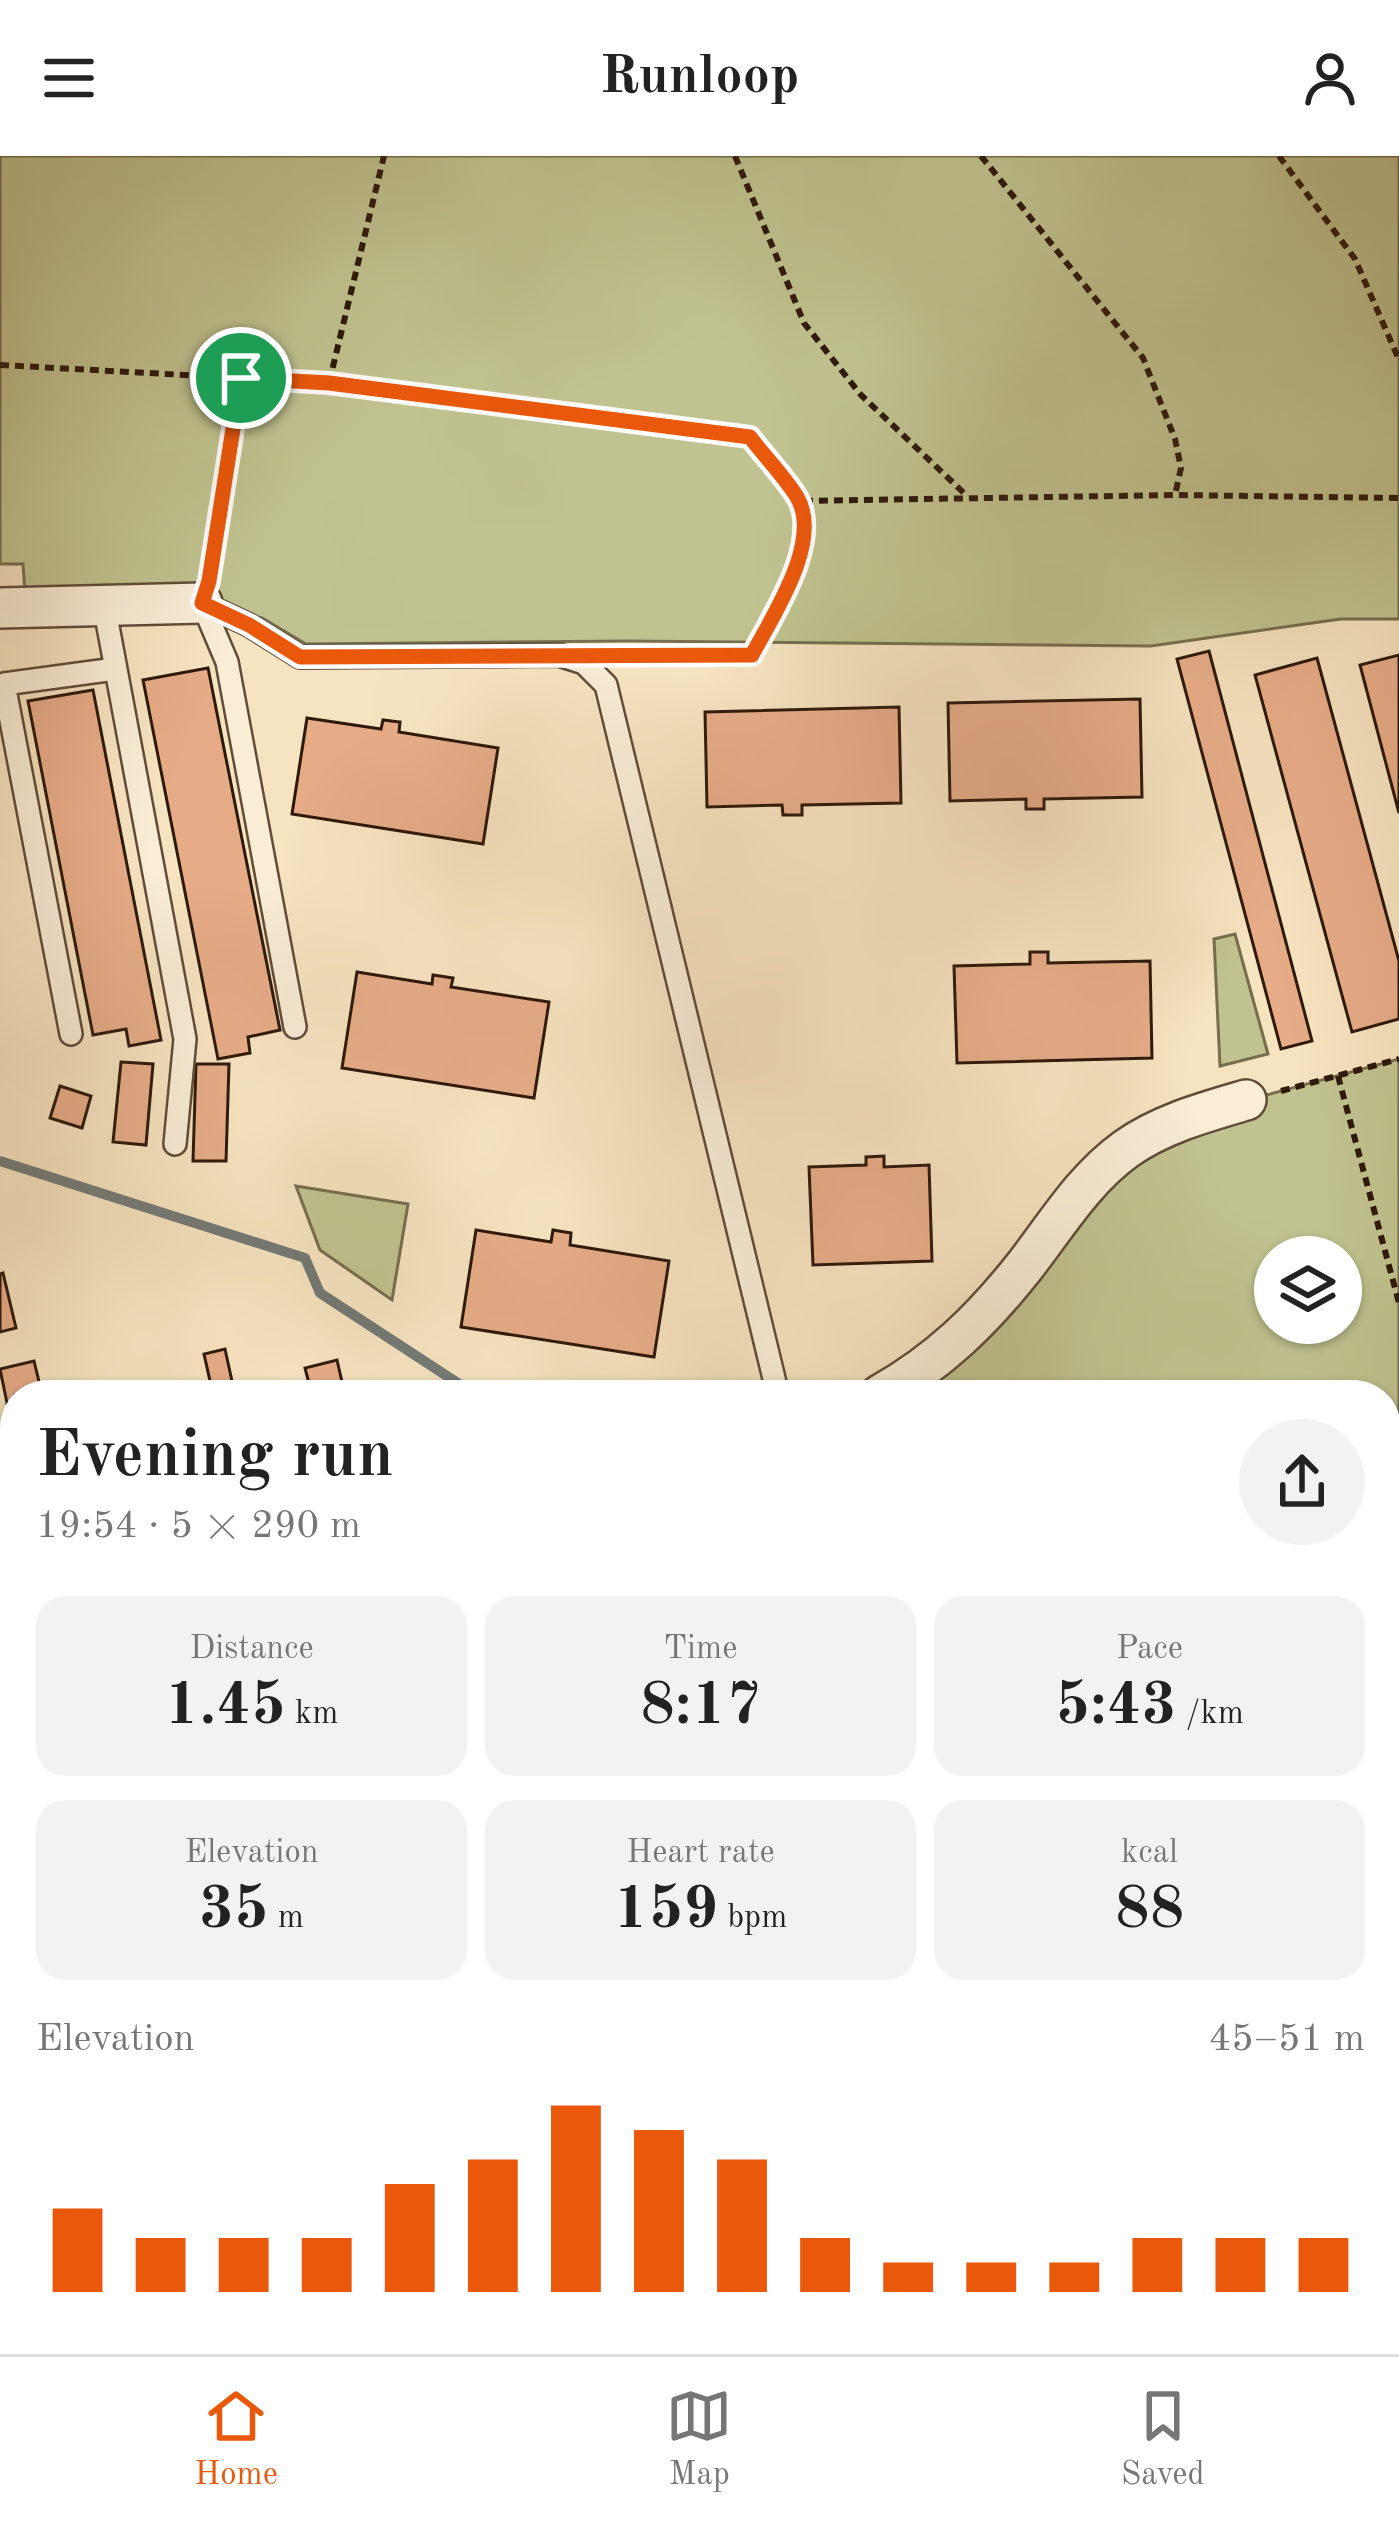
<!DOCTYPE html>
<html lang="en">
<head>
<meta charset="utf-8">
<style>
  body { margin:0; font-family:"Old Standard TT",serif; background:#f2f2f2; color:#222; height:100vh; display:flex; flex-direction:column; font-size:45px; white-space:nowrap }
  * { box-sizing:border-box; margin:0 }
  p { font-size:39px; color:#767676 }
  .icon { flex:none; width:66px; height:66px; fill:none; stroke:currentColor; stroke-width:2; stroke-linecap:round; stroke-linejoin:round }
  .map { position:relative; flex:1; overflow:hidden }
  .details { position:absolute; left:0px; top:1224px; width:1401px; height:975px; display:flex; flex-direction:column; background:#fff; border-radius:48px 48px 0 0; box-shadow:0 3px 9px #0004 }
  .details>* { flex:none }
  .fabs { position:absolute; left:1254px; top:1080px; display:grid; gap:24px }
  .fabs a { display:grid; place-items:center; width:108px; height:108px; border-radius:50%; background:#fff; box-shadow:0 3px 9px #0004; font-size:60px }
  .pin { position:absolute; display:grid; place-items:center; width:102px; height:102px; color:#fff; margin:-51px; border:6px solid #fff; border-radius:50%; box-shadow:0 3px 12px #0007 }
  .round { display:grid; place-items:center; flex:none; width:126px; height:126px; border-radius:63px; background:#f2f2f2 }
  .summary { display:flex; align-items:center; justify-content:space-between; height:204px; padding:0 36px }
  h1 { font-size:66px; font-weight:600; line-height:90px }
  .stats { display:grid; grid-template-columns:repeat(3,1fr); gap:18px; height:204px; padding:12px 36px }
  .stats div { display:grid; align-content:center; border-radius:30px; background:#f2f2f2; text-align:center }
  .stats b { font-size:60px; font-weight:600 }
  .stats small { font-size:33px; font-weight:400 }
  .stats p { font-size:33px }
  .chart { height:336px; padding:24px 36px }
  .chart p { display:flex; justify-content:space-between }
  .chart svg { width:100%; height:216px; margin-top:12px; stroke:#ea580c; stroke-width:6 }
  header { display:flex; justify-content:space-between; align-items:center; height:156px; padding:0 36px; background:#fff; font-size:54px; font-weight:600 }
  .dock { display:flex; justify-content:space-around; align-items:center; height:168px; border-top:3px solid #e0e0e0; background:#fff; font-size:33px; color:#767676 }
  .dock a { display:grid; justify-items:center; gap:6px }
  .dock .on { color:#ea580c }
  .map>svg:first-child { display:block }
</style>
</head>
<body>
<header><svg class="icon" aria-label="menu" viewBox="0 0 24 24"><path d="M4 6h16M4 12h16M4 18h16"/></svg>Runloop<svg class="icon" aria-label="person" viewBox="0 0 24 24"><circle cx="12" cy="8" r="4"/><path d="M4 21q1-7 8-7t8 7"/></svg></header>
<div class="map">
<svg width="1399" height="2198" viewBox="0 0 1399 2198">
  <rect width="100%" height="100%" fill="#f6e3c0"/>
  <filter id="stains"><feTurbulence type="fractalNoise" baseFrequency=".00167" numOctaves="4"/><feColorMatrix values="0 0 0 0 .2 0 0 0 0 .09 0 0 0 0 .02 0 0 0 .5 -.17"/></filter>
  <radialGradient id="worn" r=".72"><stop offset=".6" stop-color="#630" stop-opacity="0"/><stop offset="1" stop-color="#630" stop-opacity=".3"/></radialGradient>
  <g fill="#c0c390" stroke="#776e4e" stroke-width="3" fill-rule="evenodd">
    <path d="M 0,0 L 1399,0 L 1399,463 L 1341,463 L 1151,490 L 628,485 L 306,488 L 262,462 L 202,447 L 26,451 L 23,408 L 0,408 Z"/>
    <path d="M 1235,778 L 1268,898 L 1220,910 L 1214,783 Z"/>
    <path d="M 1399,903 L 1399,2161 L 1386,2165 L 1386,1239 L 880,1239 L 1088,1025 L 1204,956 ZM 1275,1101 L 1341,1101 L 1341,1167 L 1275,1167 Z"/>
    <path d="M 296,1030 L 408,1048 L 392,1144 L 320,1094 Z"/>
    <path d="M 15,1463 L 15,2184 L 1313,2184 L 1260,2198 L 0,2198 L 0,1467 Z"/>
  </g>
  <path fill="#a1bbbc" stroke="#737a76" stroke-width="3" d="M 1399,2161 L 1399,2198 L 1260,2198 L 1313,2184 L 1386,2184 L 1386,2165 Z"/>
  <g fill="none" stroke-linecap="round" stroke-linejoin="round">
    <g stroke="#737a76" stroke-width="10">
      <path d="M 0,1005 L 305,1102 L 320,1137 L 476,1239"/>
      <path d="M 1386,1695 L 1399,1700"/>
    </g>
  </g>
  <g fill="#e6ac88" stroke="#2e190c" stroke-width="3">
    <path d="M 1209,495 L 1312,885 L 1281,893 L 1177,503 Z"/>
    <path d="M 1399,499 L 1399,657 L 1360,509 Z"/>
    <path d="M 1317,502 L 1399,805 L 1399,863 L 1352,876 L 1255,519 Z"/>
    <path d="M 208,512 L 280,874 L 248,881 L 250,897 L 218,903 L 143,524 Z"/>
    <path d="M 93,534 L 161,884 L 129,890 L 126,873 L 93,879 L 28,545 Z"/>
    <path d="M 1140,543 L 1142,641 L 1044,643 L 1044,653 L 1026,653 L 1026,643 L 950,645 L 948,547 Z"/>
    <path d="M 899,551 L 901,647 L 802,649 L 802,659 L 783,659 L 782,649 L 707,651 L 705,556 Z"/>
    <path d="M 307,562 L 381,573 L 383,564 L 400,566 L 399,576 L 498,592 L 483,688 L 292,658 Z"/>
    <path d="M 1030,796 L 1048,796 L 1048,807 L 1150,805 L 1152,902 L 957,907 L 954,810 L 1030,808 Z"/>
    <path d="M 357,816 L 432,828 L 433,819 L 453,822 L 451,831 L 549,846 L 534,942 L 342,912 Z"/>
    <path d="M 121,906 L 153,908 L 146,989 L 113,986 Z"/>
    <path d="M 196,908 L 229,908 L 226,1005 L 193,1005 Z"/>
    <path d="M 60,930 L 91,940 L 82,972 L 50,962 Z"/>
    <path d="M 884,1000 L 884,1011 L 929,1009 L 932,1105 L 813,1109 L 809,1011 L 866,1009 L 866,1001 Z"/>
    <path d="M 476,1074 L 551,1086 L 553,1074 L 571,1077 L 570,1089 L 669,1105 L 654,1201 L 461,1171 Z"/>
    <path d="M 3,1117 L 16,1172 L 0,1176 L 0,1118 Z"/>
    <path d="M 225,1193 L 235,1239 L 201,1239 L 212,1234 L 204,1198 Z"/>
    <path d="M 337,1204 L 345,1239 L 312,1239 L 305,1212 Z"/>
    <path d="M 34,1205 L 42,1238 L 15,1239 L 15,1245 L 7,1247 L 0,1213 Z"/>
    <path d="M 15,1272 L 15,1306 L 11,1307 L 4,1275 Z"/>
    <path d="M 15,1351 L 15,1408 L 12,1409 L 0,1355 Z"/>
  </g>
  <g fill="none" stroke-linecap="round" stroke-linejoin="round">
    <g stroke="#604c39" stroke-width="26">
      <g id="service">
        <path d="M 202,447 L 249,469 L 300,501 L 559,499 L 584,507 L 606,529 L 778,1239"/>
        <path d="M 202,447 L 227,506 L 295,871"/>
        <path d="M 104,449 L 185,883 L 175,988"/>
        <path d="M 71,878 L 4,528 L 115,513"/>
      </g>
    </g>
    <g stroke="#604c39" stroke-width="44">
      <g id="minor">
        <path d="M 0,452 L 202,447"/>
        <path d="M 880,1239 C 939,1206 982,1164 1024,1111 C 1056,1070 1083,1024 1126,993 C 1161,968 1205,956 1246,944"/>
        <path d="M 0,1467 L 15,1463"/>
      </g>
    </g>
    <g stroke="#2e190c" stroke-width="6" stroke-dasharray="9 6" stroke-linecap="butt">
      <path d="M 735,0 L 804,167 L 861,239 L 966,339"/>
      <path d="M 981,0 L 1143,202 L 1175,283 L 1181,312 L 1175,339"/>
      <path d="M 1279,0 L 1355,103 L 1399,204"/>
      <path d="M 0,209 L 241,222"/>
      <path d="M 329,227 L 750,281 L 799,345 L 1175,339 L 1399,342"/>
      <path d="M 211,416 L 241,222 L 329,227 L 384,0"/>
      <path d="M 617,499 L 752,499 L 796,412 L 806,375 L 799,345"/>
      <path d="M 1338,920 L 1399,1147"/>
      <path d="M 1281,935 L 1399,903"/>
      <path d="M 1386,1292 L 1399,1289"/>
      <path d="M 1386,1510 L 1399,1506"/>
      <path d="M 0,1629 L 15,1626"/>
      <path d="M 0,1772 L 15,1832"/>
      <path d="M 1386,1939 L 1399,1936"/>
      <path d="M 419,2198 L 471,2184"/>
    </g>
    <use href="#service" stroke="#f9edd6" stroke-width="21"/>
    <use href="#minor" stroke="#f9edd6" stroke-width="39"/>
  </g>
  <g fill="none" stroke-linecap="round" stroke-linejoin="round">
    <g stroke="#fff" stroke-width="24">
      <path id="route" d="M 241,222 L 329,227 L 750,281 C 765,301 784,320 797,341 C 823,385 773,459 752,499 L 300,501 L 249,469 L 202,447 L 209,425 Z"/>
    </g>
    <use href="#route" stroke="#ea580c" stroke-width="15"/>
  </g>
  <rect width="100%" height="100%" filter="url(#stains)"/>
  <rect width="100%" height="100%" fill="url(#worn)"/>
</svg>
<div class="fabs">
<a><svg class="icon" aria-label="layers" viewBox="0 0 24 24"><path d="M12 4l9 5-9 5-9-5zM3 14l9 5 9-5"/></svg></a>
</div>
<div class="pin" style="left:241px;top:222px;background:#1e9e55"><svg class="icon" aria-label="arrive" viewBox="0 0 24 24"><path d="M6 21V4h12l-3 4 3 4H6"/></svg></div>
<section class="details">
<div class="summary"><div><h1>Evening run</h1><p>19:54 · 5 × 290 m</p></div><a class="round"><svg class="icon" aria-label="share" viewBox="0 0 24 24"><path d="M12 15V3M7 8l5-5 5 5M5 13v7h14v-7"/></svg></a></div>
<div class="stats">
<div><p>Distance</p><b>1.45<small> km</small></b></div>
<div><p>Time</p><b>8:17</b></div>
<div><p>Pace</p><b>5:43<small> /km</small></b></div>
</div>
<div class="stats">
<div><p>Elevation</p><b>35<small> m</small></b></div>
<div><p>Heart rate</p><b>159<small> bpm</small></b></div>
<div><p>kcal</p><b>88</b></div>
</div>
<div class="chart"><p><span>Elevation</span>45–51 m</p>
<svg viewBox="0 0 160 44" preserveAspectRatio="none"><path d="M5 44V27M15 44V33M25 44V33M35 44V33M45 44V22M55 44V17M65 44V6M75 44V11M85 44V17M95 44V33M105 44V38M115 44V38M125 44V38M135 44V33M145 44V33M155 44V33"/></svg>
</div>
</section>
</div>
<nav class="dock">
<a class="on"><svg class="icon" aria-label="home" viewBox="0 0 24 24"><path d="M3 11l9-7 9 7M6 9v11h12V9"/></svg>Home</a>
<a><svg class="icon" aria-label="map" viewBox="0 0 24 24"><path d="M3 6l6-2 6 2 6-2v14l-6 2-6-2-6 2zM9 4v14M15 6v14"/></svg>Map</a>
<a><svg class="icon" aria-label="saved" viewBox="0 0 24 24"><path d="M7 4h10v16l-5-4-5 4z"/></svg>Saved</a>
</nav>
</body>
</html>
